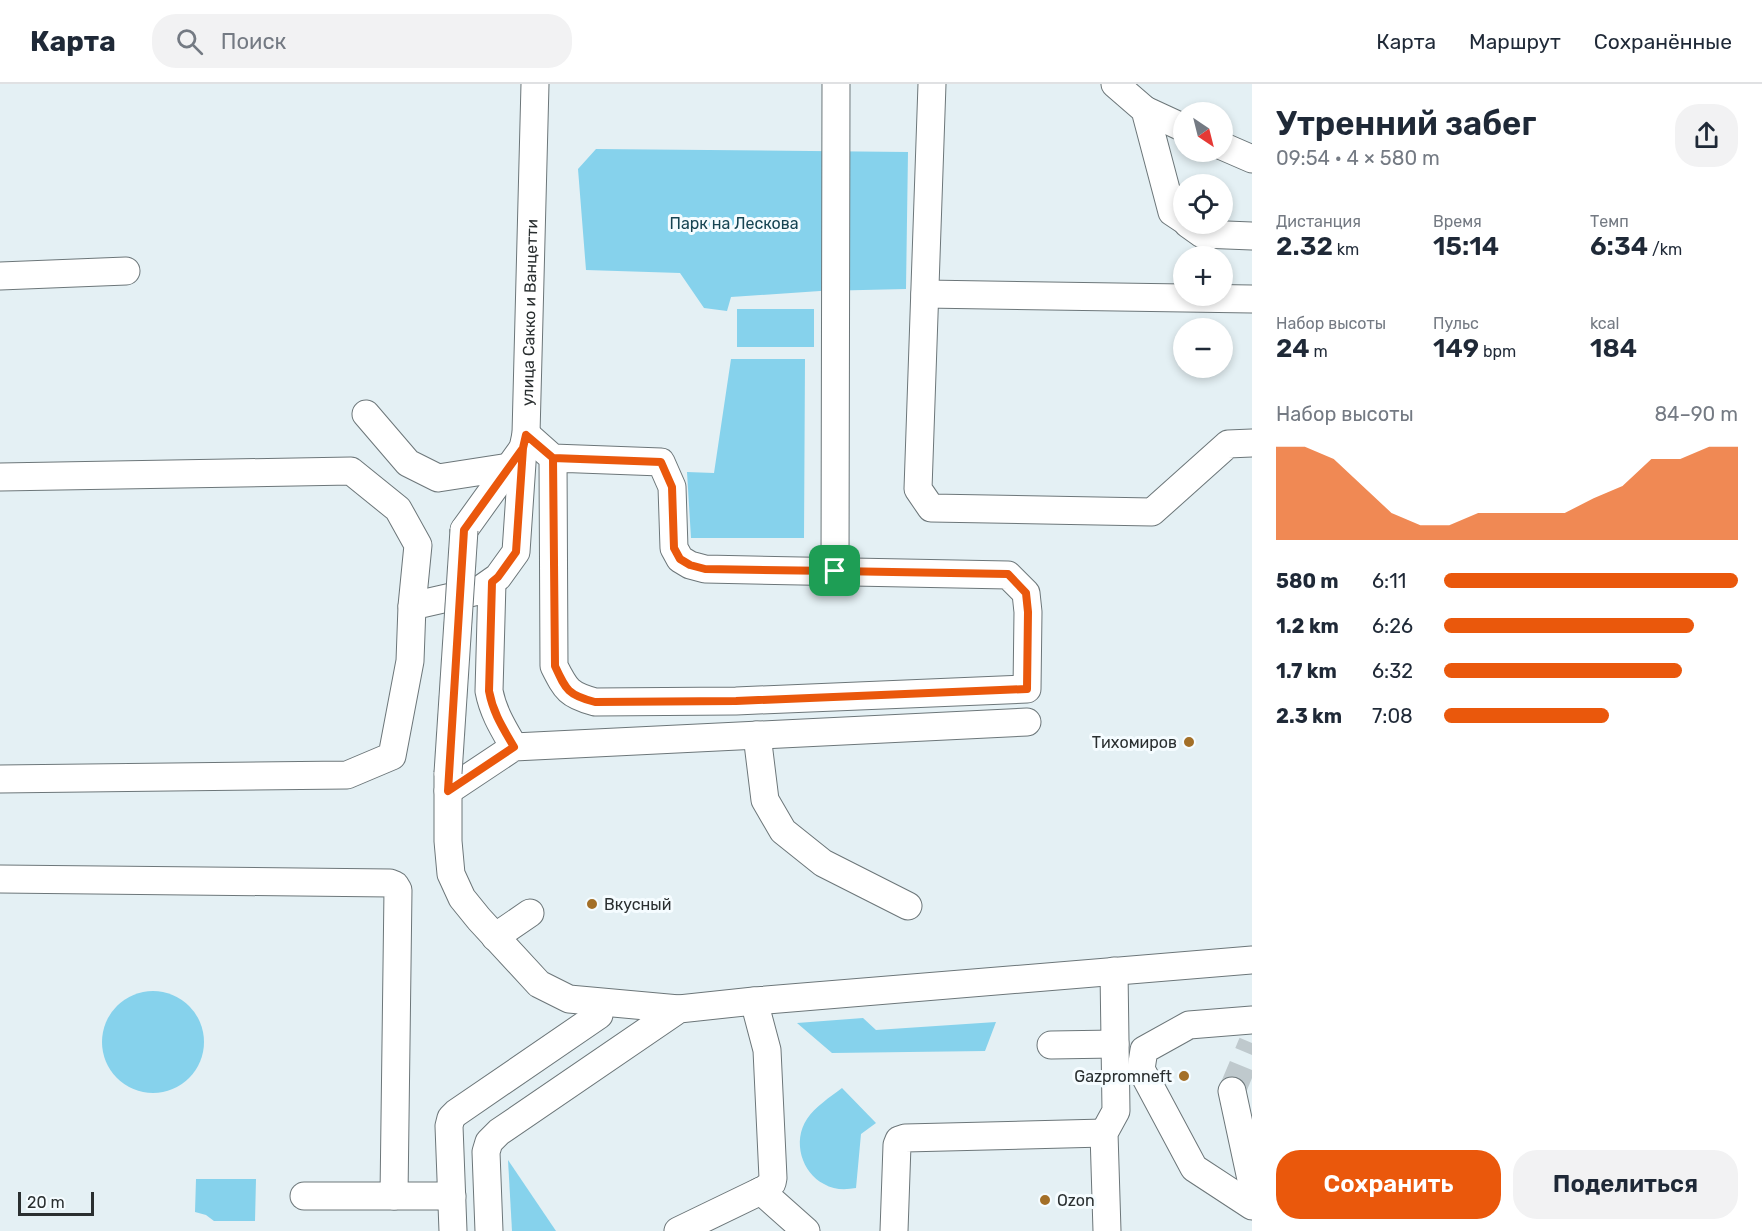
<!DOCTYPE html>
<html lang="ru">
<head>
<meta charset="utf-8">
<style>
  body { margin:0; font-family:Rubik,sans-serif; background:#f2f2f3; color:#1f2937; height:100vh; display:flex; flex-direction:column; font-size:22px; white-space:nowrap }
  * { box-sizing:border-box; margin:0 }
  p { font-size:20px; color:#747a83 }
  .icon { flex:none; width:33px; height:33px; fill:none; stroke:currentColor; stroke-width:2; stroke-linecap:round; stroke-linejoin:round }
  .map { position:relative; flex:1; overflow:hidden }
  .details { display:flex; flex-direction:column; background:#fff; width:510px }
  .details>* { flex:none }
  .needle { width:39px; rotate:145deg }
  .controls { position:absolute; left:1173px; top:18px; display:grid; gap:12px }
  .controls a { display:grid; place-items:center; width:60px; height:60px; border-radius:50%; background:#fff; box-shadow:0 3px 9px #0003; font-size:30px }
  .scale { position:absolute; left:18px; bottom:15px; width:76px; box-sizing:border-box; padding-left:6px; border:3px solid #2a2f30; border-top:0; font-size:16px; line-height:21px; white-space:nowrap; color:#2a2f30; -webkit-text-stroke:4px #f5fcff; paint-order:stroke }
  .pin { position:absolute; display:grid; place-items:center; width:51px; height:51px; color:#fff; margin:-26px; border-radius:12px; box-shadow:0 3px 9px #0006 }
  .round { display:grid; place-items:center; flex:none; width:63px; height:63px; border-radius:24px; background:#f2f2f3 }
  .summary { display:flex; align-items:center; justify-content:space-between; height:102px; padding:0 24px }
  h1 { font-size:33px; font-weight:600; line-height:45px }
  .figures { display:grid; grid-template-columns:repeat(3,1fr); gap:9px; height:102px; padding:6px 24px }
  .figures div { display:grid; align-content:center }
  .figures b { font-size:26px; font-weight:600 }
  .figures small { font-size:16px; font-weight:400 }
  .figures p { font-size:16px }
  .chart { height:168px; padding:12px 24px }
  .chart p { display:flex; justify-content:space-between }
  .chart svg { width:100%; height:108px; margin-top:6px; fill:#ea580c; opacity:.7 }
  .cta { display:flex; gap:12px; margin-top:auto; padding:12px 24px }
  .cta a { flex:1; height:69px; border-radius:24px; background:#ea580c; color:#fff; font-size:24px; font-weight:600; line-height:69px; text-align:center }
  .cta a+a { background:#f2f2f3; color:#1f2937 }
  ul { padding:0 24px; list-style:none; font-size:20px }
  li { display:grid; grid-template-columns:96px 72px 1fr; align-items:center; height:45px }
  li i { height:15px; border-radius:8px; background:#ea580c }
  header { display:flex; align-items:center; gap:36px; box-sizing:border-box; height:84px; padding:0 30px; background:#fff; border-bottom:2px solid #e0e1e3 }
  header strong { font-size:28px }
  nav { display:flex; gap:33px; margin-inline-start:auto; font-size:21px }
  .search { width:420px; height:54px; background:#f2f2f3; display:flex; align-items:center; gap:15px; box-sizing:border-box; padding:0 21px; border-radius:24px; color:#747a83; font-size:22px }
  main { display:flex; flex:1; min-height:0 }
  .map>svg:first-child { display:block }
</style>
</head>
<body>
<header>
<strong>Карта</strong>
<div class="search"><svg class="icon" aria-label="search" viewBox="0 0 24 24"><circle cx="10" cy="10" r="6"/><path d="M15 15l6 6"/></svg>Поиск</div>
<nav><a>Карта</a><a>Маршрут</a><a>Сохранённые</a></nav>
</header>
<main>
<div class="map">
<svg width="1252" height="1147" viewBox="0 0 1252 1147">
  <rect width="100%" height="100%" fill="#e4f0f4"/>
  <g fill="#86d2ec">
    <path d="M 596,65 L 908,68 L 906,205 L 820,207 L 731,213 L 727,227 L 704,224 L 680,189 L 586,186 L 578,85 Z"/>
    <rect x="737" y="225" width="77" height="38"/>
    <path d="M 731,275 L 805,275 L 804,454 L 691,454 L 687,388 L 714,389 Z"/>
    <circle cx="153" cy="958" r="51"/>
    <path d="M 863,934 L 876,946 L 996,938 L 985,967 L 832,969 L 797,939 Z"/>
    <path d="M 842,1004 L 876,1039 L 861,1050 L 856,1104 C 845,1106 834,1106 824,1100 C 802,1089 792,1057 807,1035 C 815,1023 830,1013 842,1004 Z"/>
    <path d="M 508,1076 L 556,1147 L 512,1147 Z"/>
    <path d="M 196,1095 L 256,1095 L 255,1137 L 214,1137 L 206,1131 L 195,1128 Z"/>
  </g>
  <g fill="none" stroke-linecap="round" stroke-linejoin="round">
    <path stroke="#bfc9cd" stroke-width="27" stroke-dasharray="27 14" stroke-linecap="butt" d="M 1232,1007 L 1252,959"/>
    <g stroke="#6c7679" stroke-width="29">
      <g id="minor">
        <path d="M 932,0 L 918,405 L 931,424 L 1152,428 L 1228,360 L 1252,359"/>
        <path d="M 1115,0 L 1145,26 L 1172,128 L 1184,136"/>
        <path d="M 1145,26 L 1184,44"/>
        <path d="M 1222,62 L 1252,75"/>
        <path d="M 1188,140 L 1202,150 L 1252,152"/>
        <path d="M 0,192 L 126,187"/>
        <path d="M 925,210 L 1252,215"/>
        <path d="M 366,330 L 408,379 L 438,394 L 509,383"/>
        <path d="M 526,350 L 553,374 L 661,378 L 672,403 L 674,464 L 680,475 L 690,481 L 705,485 L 1008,491 L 1026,509 L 1028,528 L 1027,605 L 736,617 L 595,618 C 569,611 566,606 554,582 L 553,374"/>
        <path d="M 0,393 L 351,387 L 398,425 L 418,461 L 412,522"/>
        <path id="s1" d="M 464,446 L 523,364 L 526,350 L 535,0"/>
        <path d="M 835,487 L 836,0"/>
        <path d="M 492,498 L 489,607 C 493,628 503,644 514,663"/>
        <path d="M 757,651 L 765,716 L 783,747 L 823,779 L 908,822"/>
        <path d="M 448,690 L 448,757 L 451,790 L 462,814 L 479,835 L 539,900 L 569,915 L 679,925"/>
        <path d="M 0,695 L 347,691 L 392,672 L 410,577 L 412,522 L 478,507 L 498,493 L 516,468 L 523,364"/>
        <path d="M 448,707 L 514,663 L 1027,638"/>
        <path d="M 0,795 L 390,799 L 395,801 L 398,806 L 394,1112"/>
        <path d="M 495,853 L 530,829"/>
        <path d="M 1252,936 L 1189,941 L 1144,966 L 1141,985 L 1194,1084 L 1252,1122"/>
        <path d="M 1051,961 L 1115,960"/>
        <path d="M 1232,1007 L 1252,1100"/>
        <path d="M 761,1107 L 806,1147"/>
        <path d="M 304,1112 L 452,1112"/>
        <path d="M 453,1147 L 449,1042 L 451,1034 L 456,1029 L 599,931"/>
        <path d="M 489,1147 L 486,1068 L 489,1058 L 499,1048 L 679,925 L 754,917 L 1252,876"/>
        <path d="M 678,1147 L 765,1105 L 772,1099 L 773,1094 L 767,966 L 754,917"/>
        <path d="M 894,1147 L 897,1061 L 899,1056 L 905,1054 L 1104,1049"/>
        <path d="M 1107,1147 L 1104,1049 L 1116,1027 L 1114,887"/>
      </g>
    </g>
    <use href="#minor" stroke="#fff" stroke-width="27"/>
    <g stroke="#6c7679" stroke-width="29" stroke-linecap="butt">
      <path id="minor-bridge" d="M 448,689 L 464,446"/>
    </g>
    <use href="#minor-bridge" stroke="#fff" stroke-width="27"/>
  </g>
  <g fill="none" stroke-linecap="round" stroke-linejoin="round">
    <g stroke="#fff" stroke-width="12">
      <path id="route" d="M 835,487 L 705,485 L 690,481 L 680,475 L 674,464 L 672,403 L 661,378 L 553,374 L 526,351 L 523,364 L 516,468 L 498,493 L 492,498 L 489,607 C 493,629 503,644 514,663 L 448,707 L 464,446 L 523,364 L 526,351 L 553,374 L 555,582 C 566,606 568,611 595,618 L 736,617 L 1027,605 L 1028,528 L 1026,509 L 1008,490 L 835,487"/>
    </g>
    <use href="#route" stroke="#ea580c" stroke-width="8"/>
  </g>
  <g fill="#a36f27" stroke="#f5fcff" stroke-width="2">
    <circle cx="1189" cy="658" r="6"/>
    <circle cx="592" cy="820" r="6"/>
    <circle cx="1184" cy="992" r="6"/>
    <circle cx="1045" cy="1116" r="6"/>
  </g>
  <g text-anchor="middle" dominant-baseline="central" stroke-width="6" stroke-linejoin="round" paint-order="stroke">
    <g font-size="16" fill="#164452" stroke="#f5fcff">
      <text x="734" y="139">Парк на Лескова</text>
    </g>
    <g font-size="16" fill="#2a2f30" stroke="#f5fcff">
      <text stroke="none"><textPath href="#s1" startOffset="237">улица Сакко и Ванцетти</textPath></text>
    </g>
    <g font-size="16" fill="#2a2f30" stroke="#f5fcff" text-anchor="end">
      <text x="1177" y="658">Тихомиров</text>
      <text x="604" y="820" text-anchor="start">Вкусный</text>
      <text x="1172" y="992">Gazpromneft</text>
      <text x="1057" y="1116" text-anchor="start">Ozon</text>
    </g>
  </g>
</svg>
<div class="controls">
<a><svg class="needle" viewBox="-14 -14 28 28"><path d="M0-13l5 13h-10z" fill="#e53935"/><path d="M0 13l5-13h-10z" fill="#747a83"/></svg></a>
<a><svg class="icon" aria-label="locate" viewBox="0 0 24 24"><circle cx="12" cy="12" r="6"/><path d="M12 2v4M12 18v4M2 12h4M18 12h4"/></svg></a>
<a>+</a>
<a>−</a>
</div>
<div class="scale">20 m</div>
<div class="pin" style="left:835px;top:487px;background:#1e9e55"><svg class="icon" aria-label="arrive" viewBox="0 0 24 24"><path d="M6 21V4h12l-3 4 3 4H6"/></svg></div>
</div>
<section class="details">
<div class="summary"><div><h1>Утренний забег</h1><p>09:54 · 4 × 580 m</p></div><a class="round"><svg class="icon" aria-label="share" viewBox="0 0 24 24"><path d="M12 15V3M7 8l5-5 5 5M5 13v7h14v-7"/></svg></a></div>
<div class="figures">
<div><p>Дистанция</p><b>2.32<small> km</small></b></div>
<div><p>Время</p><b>15:14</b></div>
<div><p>Темп</p><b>6:34<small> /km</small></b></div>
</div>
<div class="figures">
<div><p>Набор высоты</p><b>24<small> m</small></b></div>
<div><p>Пульс</p><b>149<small> bpm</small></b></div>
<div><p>kcal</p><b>184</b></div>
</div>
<div class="chart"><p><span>Набор высоты</span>84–90 m</p>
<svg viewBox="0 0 160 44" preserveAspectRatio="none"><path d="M0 44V6L10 6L20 11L30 22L40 33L50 38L60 38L70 33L80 33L90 33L100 33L110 27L120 22L130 11L140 11L150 6L160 6V44z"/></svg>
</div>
<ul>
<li><b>580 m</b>6:11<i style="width:100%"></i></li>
<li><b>1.2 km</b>6:26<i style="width:85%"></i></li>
<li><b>1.7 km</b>6:32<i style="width:81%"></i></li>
<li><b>2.3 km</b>7:08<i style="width:56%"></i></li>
</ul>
<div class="cta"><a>Сохранить</a><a>Поделиться</a></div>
</section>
</main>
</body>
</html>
